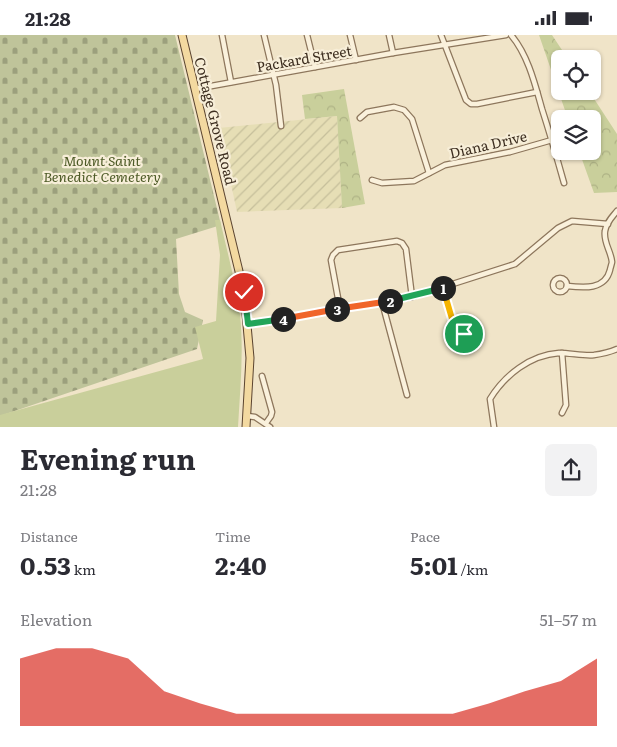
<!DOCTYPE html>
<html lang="en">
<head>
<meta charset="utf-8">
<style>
  body { margin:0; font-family:Literata,serif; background:#f2f2f3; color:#2b2b33; height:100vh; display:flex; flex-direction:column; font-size:19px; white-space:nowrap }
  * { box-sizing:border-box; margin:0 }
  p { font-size:16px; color:#7c7c81 }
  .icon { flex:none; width:28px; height:28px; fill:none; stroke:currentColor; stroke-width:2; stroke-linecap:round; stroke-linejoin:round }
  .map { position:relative; height:392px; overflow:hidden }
  .drawer { display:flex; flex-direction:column; background:#fff; flex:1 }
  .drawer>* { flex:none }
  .fabs { position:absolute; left:551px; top:15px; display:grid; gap:10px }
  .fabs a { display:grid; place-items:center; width:50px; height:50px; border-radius:8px; background:#fff; box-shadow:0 1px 4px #0004; font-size:25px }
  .pin { position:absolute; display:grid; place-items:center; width:42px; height:42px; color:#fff; margin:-21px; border:2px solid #fff; border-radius:50%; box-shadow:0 1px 5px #0007 }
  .km { position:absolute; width:25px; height:25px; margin:-12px; border-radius:50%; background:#222; color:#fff; font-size:14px; line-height:25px; text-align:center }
  .round { display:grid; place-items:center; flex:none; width:52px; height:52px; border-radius:8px; background:#f2f2f3 }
  .head { display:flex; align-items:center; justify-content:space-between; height:85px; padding:0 20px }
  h1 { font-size:28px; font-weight:700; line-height:38px }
  .metrics { display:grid; grid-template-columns:repeat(3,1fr); gap:8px; height:85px; padding:5px 20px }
  .metrics div { display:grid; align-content:center }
  .metrics b { font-size:25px; font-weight:700 }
  .metrics small { font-size:14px; font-weight:400 }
  .metrics p { font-size:14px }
  .chart { height:140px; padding:10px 20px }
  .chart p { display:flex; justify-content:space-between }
  .chart svg { width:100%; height:90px; margin-top:5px; fill:#d93025; opacity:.7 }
  .status { display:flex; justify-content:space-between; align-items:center; height:35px; padding:0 25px; background:#fff; direction:ltr }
  .status svg { height:14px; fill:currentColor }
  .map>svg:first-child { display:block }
</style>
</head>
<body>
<div class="status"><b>21:28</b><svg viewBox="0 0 49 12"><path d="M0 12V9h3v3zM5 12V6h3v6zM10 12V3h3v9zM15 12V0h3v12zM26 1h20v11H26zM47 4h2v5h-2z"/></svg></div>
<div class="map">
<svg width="617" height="392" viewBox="0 0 617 392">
  <defs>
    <pattern id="farmland-furrows" width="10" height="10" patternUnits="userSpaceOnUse" patternTransform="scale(1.25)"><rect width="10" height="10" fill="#e6deb5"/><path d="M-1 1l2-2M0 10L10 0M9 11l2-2" fill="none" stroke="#c6bf9b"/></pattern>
    <pattern id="forest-crowns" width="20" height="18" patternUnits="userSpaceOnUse" patternTransform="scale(1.25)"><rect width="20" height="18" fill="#c9cf9b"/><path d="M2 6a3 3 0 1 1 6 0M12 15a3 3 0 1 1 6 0" fill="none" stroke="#aeb285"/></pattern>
    <pattern id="cemetery-stones" width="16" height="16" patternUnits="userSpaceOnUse" patternTransform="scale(1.25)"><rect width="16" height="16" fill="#bfc49a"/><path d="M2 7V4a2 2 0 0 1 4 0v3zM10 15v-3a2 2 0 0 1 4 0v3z" fill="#9ca07d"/></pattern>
  </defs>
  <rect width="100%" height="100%" fill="#f0e4c8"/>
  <path fill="url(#farmland-furrows)" d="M 337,81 L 342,173 L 237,177 L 219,93 Z"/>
  <g fill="url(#forest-crowns)">
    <path d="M 539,0 L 552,0 L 568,24 L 560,24 L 560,56 L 589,56 L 617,99 L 617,157 L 594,158 L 579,116 L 592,116 L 592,84 L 568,84 Z"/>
    <path d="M 344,54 L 365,169 L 342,173 L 337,81 L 305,84 L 302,60 Z"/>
  </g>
  <path fill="url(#cemetery-stones)" d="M 0,0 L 175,0 L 221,190 L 176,204 L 179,259 L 185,277 L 203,285 L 197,314 L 0,381 Z"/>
  <path fill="#c9cf9b" d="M 215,185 L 220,185 C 227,216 236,248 240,280 C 244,317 240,355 238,392 L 0,392 L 0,380 L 203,324 L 195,292 L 216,286 L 220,220 Z"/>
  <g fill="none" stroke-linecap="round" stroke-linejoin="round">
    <g stroke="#8d765c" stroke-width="7">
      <g id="street">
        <path d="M 222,0 L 231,47"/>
        <path d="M 264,0 L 276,50 L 281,91"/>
        <path d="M 307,0 L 315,32"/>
        <path d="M 350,0 L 356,25"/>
        <path d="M 389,0 L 393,18"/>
        <path d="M 441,0 L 466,65 L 471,69 L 477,69 L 537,57"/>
        <path d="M 511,0 C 528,20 535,49 542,74 C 550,99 557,123 564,148"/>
        <path d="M 195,54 L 393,18 L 506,0"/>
        <path d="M 360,83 L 367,77 L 394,72 L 404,75 L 412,84 L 429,138"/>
        <path d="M 372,145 L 382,148 L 414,146 L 445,130 L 510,117 L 552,105"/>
        <circle cx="560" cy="250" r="7"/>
        <path d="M 567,251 C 584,253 605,255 610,235 C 610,234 612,228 612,227 C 611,216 603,207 605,196 C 606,188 612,182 617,176"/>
        <path d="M 442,253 L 455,294"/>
        <path d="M 382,267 L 407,360"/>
        <path d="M 340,274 L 331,225 L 333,220 L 338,215 L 397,206 L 402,208 L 406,214 L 412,262"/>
        <path d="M 248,289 L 412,262 L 515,229 L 558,193 L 572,186 L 608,189"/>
        <circle cx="457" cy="302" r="7"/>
        <path d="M 562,318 L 566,370 L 562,378"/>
        <path d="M 262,341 L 272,377 L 271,381 L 266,388"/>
        <path d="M 247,381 L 255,382 L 270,392"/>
        <path d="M 494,392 L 490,364 C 505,340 530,320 559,318 C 571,318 583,321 594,320 C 602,319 610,317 617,314"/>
      </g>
    </g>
    <g stroke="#5b4430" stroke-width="9">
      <path id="primary" d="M 182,0 L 244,257 L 250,323 L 246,392"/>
    </g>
    <use href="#street" stroke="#faf1dc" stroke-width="4.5"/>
    <use href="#primary" stroke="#f3d9a0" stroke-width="7"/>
  </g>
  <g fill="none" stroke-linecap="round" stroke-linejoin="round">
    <g stroke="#fff" stroke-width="10">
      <path id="split-1" d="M 443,253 L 455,294 L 461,295 L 464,299"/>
    </g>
    <g stroke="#fff" stroke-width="10">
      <path id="split-2" d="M 390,266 L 443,253"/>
    </g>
    <g stroke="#fff" stroke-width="10">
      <path id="split-3" d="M 337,274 L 390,266"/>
    </g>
    <g stroke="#fff" stroke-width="10">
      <path id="split-4" d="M 283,284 L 337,274"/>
    </g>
    <g stroke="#fff" stroke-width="10">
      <path id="split-5" d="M 246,271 L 248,289 L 283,284"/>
    </g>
    <g stroke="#fff" stroke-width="10">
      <path id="split-6" d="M 244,257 L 246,271"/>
    </g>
    <use href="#split-1" stroke="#f5b400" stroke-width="6"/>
    <use href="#split-2" stroke="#22a559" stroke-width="6"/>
    <use href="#split-3" stroke="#f0652b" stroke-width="6"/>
    <use href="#split-4" stroke="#f0652b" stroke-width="6"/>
    <use href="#split-5" stroke="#22a559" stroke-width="6"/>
    <use href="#split-6" stroke="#f5b400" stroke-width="6"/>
  </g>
  <g text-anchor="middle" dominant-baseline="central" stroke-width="4.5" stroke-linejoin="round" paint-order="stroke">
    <g font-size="14" fill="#3d2e20" stroke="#f7eed8">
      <text transform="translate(304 23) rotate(-10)">Packard Street</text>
      <text transform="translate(216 86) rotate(76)">Cottage Grove Road</text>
      <text transform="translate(488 109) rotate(-13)">Diana Drive</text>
    </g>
    <g font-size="14" font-style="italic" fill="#4d5a26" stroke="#f7eed8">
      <text x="102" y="125">Mount Saint<tspan x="102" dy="16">Benedict Cemetery</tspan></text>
    </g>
  </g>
</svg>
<div class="fabs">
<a><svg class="icon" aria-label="locate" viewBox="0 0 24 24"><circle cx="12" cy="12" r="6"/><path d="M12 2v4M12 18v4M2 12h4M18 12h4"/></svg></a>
<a><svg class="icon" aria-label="layers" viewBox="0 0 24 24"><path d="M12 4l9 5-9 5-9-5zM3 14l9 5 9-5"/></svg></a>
</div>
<div class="pin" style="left:464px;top:299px;background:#1e9e55"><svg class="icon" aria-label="arrive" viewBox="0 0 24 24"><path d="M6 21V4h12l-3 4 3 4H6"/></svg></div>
<div class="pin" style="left:244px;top:257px;background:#d93025"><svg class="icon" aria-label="check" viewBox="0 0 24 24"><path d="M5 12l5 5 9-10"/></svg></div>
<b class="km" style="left:443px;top:253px">1</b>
<b class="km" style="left:390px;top:266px">2</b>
<b class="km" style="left:337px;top:274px">3</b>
<b class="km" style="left:283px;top:284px">4</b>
</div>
<section class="drawer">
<div class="head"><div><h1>Evening run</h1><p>21:28</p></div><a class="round"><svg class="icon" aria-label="share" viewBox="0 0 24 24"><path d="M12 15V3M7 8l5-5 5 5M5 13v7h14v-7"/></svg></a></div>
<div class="metrics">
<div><p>Distance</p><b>0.53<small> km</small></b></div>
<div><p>Time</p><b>2:40</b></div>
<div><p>Pace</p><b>5:01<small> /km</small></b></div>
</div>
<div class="chart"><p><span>Elevation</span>51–57 m</p>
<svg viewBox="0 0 160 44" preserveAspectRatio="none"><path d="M0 44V11L10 6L20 6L30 11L40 27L50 33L60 38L70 38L80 38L90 38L100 38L110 38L120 38L130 33L140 27L150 22L160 11V44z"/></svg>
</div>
</section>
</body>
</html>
